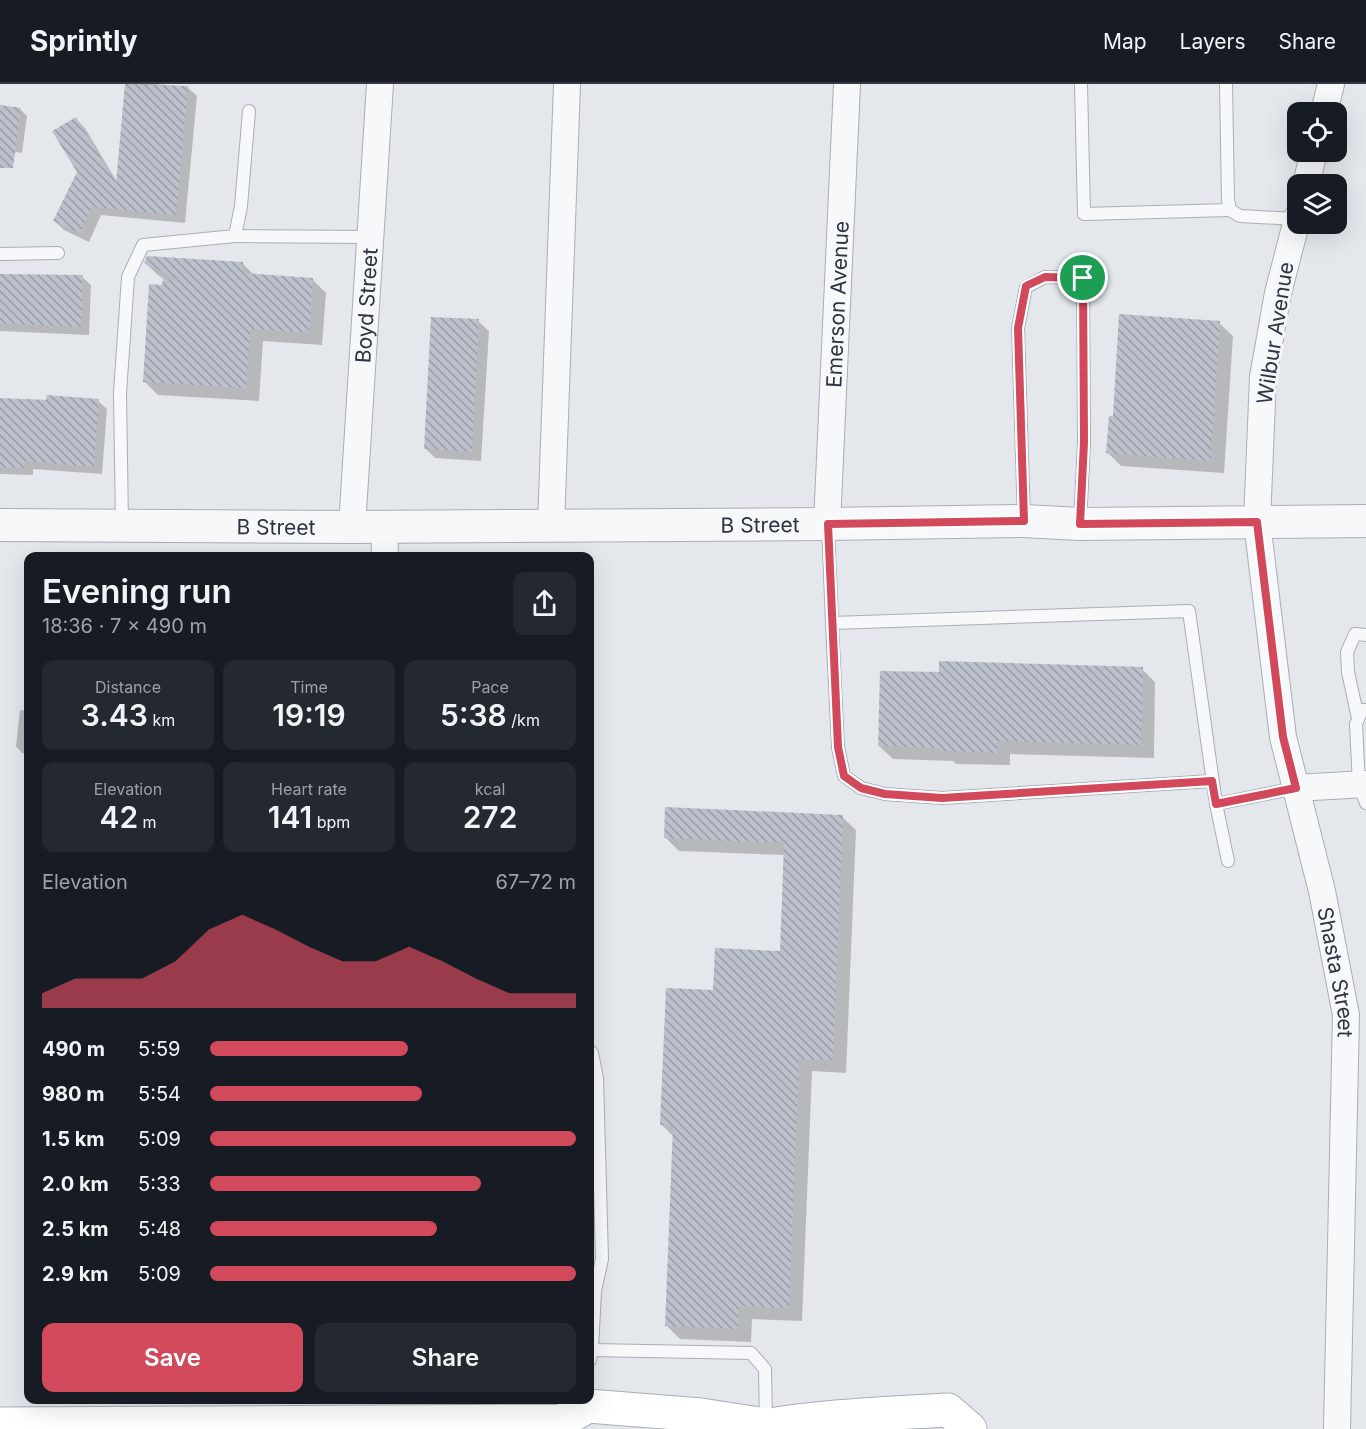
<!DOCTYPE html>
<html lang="en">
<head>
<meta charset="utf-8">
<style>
  body { margin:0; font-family:Inter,sans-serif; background:#242831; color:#f1f3f6; height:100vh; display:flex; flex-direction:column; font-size:22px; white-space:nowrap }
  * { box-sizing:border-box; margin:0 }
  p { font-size:20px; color:#9ea1a6 }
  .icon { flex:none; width:33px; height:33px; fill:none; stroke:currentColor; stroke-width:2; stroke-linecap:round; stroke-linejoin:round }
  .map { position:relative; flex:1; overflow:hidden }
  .details { position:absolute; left:24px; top:468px; width:570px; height:852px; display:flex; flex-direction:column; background:#171b24; border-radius:12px; box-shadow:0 6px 24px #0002 }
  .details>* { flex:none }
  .buttons { position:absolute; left:1287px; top:18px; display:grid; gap:12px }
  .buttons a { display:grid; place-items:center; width:60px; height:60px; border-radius:12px; background:#171b24; box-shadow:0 6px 24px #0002; font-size:30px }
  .pin { position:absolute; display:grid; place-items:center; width:51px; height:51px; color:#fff; margin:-26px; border:3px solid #fff; border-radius:50%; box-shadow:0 2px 6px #0007 }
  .round { display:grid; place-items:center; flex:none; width:63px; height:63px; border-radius:12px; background:#242831 }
  .head { display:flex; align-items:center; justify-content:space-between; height:102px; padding:0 18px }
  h1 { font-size:33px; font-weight:600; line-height:45px }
  .stats { display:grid; grid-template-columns:repeat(3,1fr); gap:9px; height:102px; padding:6px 18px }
  .stats div { display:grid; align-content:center; border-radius:12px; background:#242831; text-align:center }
  .stats b { font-size:30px; font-weight:600 }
  .stats small { font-size:16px; font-weight:400 }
  .stats p { font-size:16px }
  .chart { height:168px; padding:12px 18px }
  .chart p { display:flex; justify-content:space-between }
  .chart svg { width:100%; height:108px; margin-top:6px; fill:#d1495b; opacity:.7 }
  .button { display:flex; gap:12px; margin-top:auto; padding:12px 18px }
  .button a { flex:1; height:69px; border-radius:12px; background:#d1495b; color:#fff; font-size:24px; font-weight:600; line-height:69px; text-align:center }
  .button a+a { background:#242831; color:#f1f3f6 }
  ul { padding:0 18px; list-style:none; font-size:20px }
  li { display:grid; grid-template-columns:96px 72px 1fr; align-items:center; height:45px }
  li i { height:15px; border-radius:8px; background:#d1495b }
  header { display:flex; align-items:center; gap:36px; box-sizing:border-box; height:84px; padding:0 30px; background:#171b24; border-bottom:2px solid #363941 }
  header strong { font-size:28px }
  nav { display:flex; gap:33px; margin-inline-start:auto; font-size:21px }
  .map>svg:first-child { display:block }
</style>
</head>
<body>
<header>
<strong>Sprintly</strong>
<nav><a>Map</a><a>Layers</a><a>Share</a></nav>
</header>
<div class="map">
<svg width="1366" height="1345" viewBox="0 0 1366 1345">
  <defs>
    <pattern id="building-back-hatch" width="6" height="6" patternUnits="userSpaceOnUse" patternTransform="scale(1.5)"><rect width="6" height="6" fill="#bbc0ca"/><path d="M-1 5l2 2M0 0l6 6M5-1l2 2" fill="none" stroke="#989da6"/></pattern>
  </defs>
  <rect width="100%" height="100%" fill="#e4e7ec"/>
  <g fill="#0003">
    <path d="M 126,0 L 155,0 L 187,3 L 197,12 L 185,139 L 101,131 L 89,158 L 64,146 L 55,137 L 78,88 L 76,35 L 85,44 L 117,98 Z"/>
    <path d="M 0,23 L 20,25 L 27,32 L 22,69 L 0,65 Z"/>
    <path d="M 145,179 L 243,180 L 255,192 L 312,195 L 326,209 L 322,261 L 263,257 L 259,317 L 158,311 L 144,297 L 164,195 L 159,192 Z"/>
    <path d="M 0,191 L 82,193 L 91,201 L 89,251 L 0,247 Z"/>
    <path d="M 478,237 L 489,247 L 481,377 L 435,374 L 425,364 Z"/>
    <path d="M 1219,239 L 1233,252 L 1224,389 L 1121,382 L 1108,369 L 1114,333 Z"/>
    <path d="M 0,315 L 98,317 L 107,325 L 102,390 L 33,385 L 33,391 L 0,390 Z"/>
    <path d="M 1142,585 L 1155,598 L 1154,674 L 1010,670 L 1010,681 L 956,680 L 953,677 L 893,675 L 879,662 L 940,590 Z"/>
    <path d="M 20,626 L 28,627 L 28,669 L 22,669 L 16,662 Z"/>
    <path d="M 842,733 L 856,746 L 846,989 L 812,987 L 802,1237 L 752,1235 L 751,1258 L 680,1255 L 666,1241 L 674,1053 L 662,1041 L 715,908 L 781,869 L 785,771 L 679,767 L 665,753 Z"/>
  </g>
  <g fill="url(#building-back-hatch)">
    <path d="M 125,0 L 188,2 L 176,131 L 92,123 L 80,149 L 53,137 L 77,88 L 52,47 L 76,33 L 116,99 Z"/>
    <path d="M 0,21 L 21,24 L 13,84 L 0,84 Z"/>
    <path d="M 147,172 L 243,178 L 243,189 L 313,194 L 309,249 L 250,245 L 246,304 L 143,298 L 149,200 L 162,201 L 163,195 L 179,196 L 144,179 Z"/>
    <path d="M 0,190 L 83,191 L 81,243 L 0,239 Z"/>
    <path d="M 1119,230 L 1220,237 L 1211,377 L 1106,369 L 1109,332 L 1113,332 Z"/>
    <path d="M 431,233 L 479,235 L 472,368 L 424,365 Z"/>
    <path d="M 47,311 L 99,315 L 94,383 L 25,377 L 25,384 L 0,383 L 0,314 L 46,316 Z"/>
    <path d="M 939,577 L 1143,583 L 1141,661 L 997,657 L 997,669 L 941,667 L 941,664 L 878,662 L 880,587 L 939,588 Z"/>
    <path d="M 665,723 L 843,731 L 833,976 L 799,975 L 789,1224 L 739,1222 L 738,1245 L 665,1242 L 673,1042 L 660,1041 L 666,904 L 713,906 L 715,864 L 780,867 L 784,759 L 664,754 Z"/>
  </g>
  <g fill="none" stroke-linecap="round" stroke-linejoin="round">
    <g stroke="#a9aeb7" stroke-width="14">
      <g id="service">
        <path d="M 1081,0 L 1084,130 L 1230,126"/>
        <path d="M 1226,0 L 1228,116 L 1230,126 L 1240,132 L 1297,135"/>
        <path d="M 235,152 L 371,153"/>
        <path d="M 0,170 L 58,169"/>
        <path d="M 1024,436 L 1018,244 L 1026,203 L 1045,193 L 1083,194 L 1084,358 L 1080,439"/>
        <path d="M 122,440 L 120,309 L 128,193 L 143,161 L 235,152 L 241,122 L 249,27"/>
        <path d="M 828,442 L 832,539 L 1189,527 L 1216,720 L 1296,704"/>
        <path d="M 832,539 L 838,663 L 844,692 L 861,704 L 885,710 L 942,714 L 1212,697"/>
        <path d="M 1366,626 L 1362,626 L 1356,640 L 1359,700 L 1366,719"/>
        <path d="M 1358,634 L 1348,588 L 1347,568 L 1355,550 L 1366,551"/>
        <path d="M 1216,720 L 1228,777"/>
        <path d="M 590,967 L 592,969 L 597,994 L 602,1175 L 595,1207 L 592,1266 L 590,1276"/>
        <path d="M 592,1266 L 751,1269 L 765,1285 L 766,1340"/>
      </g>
    </g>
    <g stroke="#a9aeb7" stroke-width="28">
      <g id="minor">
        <path d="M 1324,28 L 1331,0"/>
        <path d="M 1306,100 L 1314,68"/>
        <path id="s1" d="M 1298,132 L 1278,209 L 1263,293 L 1257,438 L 1283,653 L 1322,807 L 1346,931 L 1337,1345"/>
        <path id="s2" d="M 827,440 L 847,0"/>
        <path d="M 384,442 L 385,472"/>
        <path d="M 551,442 L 567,0"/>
        <path id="s3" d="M 352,443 L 380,0"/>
        <path d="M 1296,704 L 1366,700"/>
      </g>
    </g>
    <g stroke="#a9aeb7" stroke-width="34">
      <g id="tertiary">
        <path id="s4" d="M 0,441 L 352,443 L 827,440 L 1024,437 L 1080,440 L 1366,437"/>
      </g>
    </g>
    <g stroke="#a9aeb7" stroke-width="35">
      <g id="secondary">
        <path d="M 0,1340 L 562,1337 L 588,1322 L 701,1331 L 766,1341"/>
        <path d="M 748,1345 C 813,1332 882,1330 948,1326 L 970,1345"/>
      </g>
    </g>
    <use href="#service" stroke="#f7f8fa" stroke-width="12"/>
    <use href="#minor" stroke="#f7f8fa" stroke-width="26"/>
    <use href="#tertiary" stroke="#f7f8fa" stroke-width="32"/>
    <use href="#secondary" stroke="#fff" stroke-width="33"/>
  </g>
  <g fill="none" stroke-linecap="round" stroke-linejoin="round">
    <g stroke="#fff" stroke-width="12">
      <path id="route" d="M 1045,193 L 1083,194 L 1084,358 L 1080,440 L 1257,438 L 1283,653 L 1296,704 L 1216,720 L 1212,697 L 942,714 L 885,710 L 861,704 L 844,692 L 838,663 L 828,440 L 1024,437 L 1018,244 L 1026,202 Z"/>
    </g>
    <use href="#route" stroke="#d1495b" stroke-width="8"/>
  </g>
  <g text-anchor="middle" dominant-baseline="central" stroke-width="6" stroke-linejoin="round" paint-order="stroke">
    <g font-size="21" fill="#2b3445" stroke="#f4f6f9">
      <text stroke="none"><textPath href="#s2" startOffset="220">Emerson Avenue</textPath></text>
      <text stroke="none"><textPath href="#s3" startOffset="222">Boyd Street</textPath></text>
      <text transform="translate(1275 249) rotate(-81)">Wilbur Avenue</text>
      <text stroke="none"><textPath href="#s4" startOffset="760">B Street</textPath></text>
      <text stroke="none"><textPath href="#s4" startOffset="276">B Street</textPath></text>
      <text stroke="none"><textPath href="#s1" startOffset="768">Shasta Street</textPath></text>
    </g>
  </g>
</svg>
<div class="buttons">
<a><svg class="icon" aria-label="locate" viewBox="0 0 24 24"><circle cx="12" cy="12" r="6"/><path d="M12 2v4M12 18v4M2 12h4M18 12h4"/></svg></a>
<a><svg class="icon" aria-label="layers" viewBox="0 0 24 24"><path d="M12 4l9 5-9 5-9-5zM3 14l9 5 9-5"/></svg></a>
</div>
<div class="pin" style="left:1083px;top:194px;background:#1e9e55"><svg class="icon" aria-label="arrive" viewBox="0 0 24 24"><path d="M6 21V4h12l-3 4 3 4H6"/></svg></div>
<section class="details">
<div class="head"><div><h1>Evening run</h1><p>18:36 · 7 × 490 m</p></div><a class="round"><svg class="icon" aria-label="share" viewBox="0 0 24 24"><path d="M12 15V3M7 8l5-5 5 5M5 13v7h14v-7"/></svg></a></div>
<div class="stats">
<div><p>Distance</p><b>3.43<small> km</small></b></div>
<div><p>Time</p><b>19:19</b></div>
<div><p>Pace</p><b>5:38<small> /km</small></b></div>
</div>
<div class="stats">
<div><p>Elevation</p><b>42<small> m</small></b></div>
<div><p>Heart rate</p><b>141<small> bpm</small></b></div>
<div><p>kcal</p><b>272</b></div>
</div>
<div class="chart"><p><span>Elevation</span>67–72 m</p>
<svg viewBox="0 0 160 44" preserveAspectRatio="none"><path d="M0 44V38L10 32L20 32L30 32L40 25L50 12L60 6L70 12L80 19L90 25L100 25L110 19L120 25L130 32L140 38L150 38L160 38V44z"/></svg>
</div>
<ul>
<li><b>490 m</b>5:59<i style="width:54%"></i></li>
<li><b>980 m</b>5:54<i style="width:58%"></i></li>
<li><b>1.5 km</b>5:09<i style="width:100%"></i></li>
<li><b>2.0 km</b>5:33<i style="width:74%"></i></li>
<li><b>2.5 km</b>5:48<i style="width:62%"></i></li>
<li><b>2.9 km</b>5:09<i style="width:100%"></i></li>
</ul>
<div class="button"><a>Save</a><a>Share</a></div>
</section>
</div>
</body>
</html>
